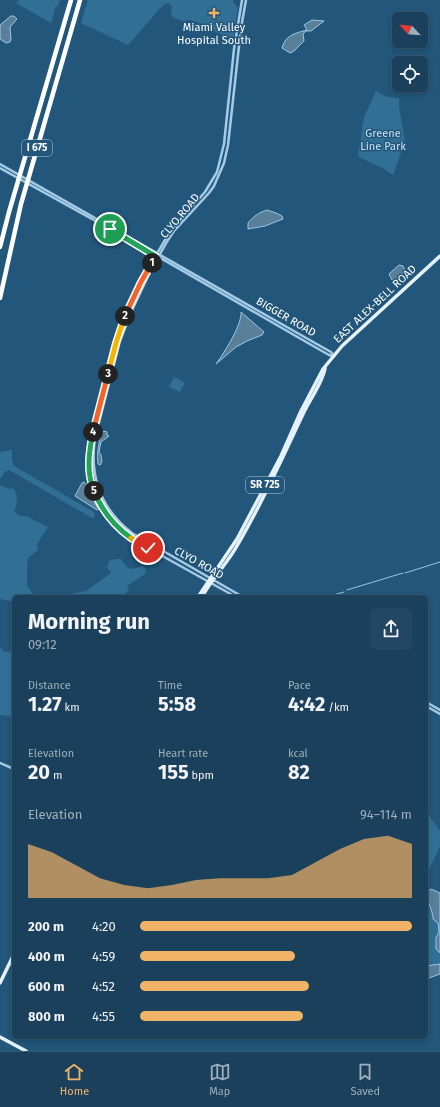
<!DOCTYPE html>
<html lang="en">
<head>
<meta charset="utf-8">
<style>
  body { margin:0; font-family:"Fira Sans",sans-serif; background:#234762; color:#f1f3f6; height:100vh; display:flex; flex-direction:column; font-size:15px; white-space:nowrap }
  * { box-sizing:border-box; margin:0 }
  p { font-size:13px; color:#9fafbb }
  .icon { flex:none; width:22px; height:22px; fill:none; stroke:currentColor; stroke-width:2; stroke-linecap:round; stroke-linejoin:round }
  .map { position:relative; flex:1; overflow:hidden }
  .details { position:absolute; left:12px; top:595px; width:416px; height:444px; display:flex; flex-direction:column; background:#1a405c; border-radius:6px; box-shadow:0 2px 6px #0003,0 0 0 1px #385972 }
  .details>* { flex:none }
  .needle { width:26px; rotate:296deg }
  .controls { position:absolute; left:392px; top:12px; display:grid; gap:8px }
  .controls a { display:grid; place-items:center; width:36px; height:36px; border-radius:6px; background:#1a405c; box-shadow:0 2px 6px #0003,0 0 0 1px #385972; font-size:20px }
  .pin { position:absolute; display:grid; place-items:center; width:34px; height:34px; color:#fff; margin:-17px; border:2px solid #fff; border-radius:50%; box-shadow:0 1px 4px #0007 }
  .km { position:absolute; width:20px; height:20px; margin:-10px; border-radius:50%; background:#222; color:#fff; font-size:11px; line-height:20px; text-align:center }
  .round { display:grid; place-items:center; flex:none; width:42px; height:42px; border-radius:6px; background:#234762 }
  .overview { display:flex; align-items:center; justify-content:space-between; height:68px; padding:0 16px }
  h1 { font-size:22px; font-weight:700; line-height:30px }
  .metrics { display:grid; grid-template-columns:repeat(3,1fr); gap:6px; height:68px; padding:4px 16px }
  .metrics div { display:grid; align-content:center }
  .metrics b { font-size:20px; font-weight:700 }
  .metrics small { font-size:11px; font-weight:400 }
  .metrics p { font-size:11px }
  .chart { height:112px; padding:8px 16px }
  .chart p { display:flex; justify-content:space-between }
  .chart svg { width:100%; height:72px; margin-top:4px; fill:#f0b367; opacity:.7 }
  ul { padding:0 16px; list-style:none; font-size:13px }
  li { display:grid; grid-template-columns:64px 48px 1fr; align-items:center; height:30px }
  li i { height:10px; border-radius:5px; background:#f0b367 }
  .dock { display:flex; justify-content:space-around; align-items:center; height:56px; border-top:1px solid #385972; background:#1a405c; font-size:11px; color:#9fafbb }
  .dock a { display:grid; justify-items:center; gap:2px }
  .dock .on { color:#f0b367 }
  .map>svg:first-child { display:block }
</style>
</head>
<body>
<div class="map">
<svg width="440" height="1051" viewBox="0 0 440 1051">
  <rect width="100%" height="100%" fill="#22567a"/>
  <g fill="#326f96">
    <path d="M 20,0 L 60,0 L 58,7 L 56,6 L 51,23 L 16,3 Z"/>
    <path d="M 88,0 L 233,0 L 233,2 L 238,8 L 233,41 L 197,22 L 191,20 L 184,21 L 174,18 L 171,15 L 172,7 L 168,3 L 163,5 L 128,45 L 81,23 Z"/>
    <path d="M 376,91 L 387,97 L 399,98 L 399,107 L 405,141 L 393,175 C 381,165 371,164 358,156 L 364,117 Z"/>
    <path d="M 174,377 L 185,383 L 180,392 L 169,387 Z"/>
    <path d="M 12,450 L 12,460 L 14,466 L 94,512 L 95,516 L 92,518 L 9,470 L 5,472 L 0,479 L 0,452 Z"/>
    <path d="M 0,485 L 9,489 L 13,488 C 19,496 17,504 14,512 L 20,516 L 26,516 L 48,527 L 37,544 L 38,550 L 29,557 L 27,564 L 27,585 L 32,593 L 43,597 L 14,597 L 14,602 L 0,599 Z"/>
    <path d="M 115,559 L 121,559 L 128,568 L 133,569 L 143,566 L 146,570 L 145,574 L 127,586 L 129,590 L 125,594 L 118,597 L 52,597 L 86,591 L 111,573 L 107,568 L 109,561 Z"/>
    <path d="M 0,647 L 4,652 L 14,651 L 14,719 L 9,716 L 0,715 Z"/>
    <path d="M 426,811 L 440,831 L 440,846 L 426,876 Z"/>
    <path d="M 426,892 L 426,898 L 433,912 L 433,919 L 438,923 C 440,932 436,939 436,949 L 440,953 L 440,964 L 427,966 Z"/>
  </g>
  <g fill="#597f99" stroke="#98c8e6">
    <path d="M 11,16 L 14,16 L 17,19 L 10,27 L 11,39 L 10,42 L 6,43 L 0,39 L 0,25 Z"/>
    <path d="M 312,20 L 324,21 L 311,31 L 306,31 L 303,34 L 304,41 L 294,51 L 290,53 L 282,48 C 285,35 296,33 307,30 L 304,25 Z"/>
    <path d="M 267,210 L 276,213 L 282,216 L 283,219 L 265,226 L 248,229 L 248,223 C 254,216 258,213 267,210 Z"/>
    <path d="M 399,265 L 403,266 L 406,272 L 401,274 L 395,281 L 392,280 L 389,274 Z"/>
    <path d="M 241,312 L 264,332 L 262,335 L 247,341 L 236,347 L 216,364 C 224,353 242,325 241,312 Z"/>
    <path d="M 104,431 L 107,432 L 107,435 L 109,436 L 101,442 L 99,452 L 101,455 L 102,462 L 100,465 L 98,464 C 97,453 98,444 102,433 Z"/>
    <path d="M 84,482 C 91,486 92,502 99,509 L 97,510 L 75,496 L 82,483 Z"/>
    <path d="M 431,889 L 440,893 L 440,953 L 436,949 L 436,938 L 439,932 L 438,923 L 433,919 C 433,909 426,902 427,892 Z"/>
    <path d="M 440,964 L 440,974 L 429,978 L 426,977 L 426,966 Z"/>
  </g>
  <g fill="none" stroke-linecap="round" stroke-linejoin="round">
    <g stroke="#98c8e6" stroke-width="1">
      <path d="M 405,573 L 440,562"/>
      <path d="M 347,590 L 403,573"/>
      <path d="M 326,597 L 344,592"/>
    </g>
    <g stroke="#a4cbe5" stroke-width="2.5">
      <path d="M 0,164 L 315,343 L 331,352 L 334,356"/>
      <path d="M 0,168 L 110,229 L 301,339 L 329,355 L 333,356"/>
      <path d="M 236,597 L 148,548 L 130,537 L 119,528 L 104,512 L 99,503 L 93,488 L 90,475 L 89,459 L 93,432 L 114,352 L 125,317 L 133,298 L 149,267 L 171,230 L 205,192 L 217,172 L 224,144 L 234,49 L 242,0"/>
      <path d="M 243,597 L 132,533 C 101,509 89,478 95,438 L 120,341 L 133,308 L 152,268 L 168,240 L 174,231 L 209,193 L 214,186 L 224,163 L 228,145 L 241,28 L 246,0"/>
      <path d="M 426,702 L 440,710"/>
      <path d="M 426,706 L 440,714"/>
      <path d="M 0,763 L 14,769"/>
    </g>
    <g stroke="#e5f2fc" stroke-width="3.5">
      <path d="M 198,597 L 237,539 L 281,456 L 301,411 L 323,369 L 342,346 L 440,256"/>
      <path d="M 202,597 C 212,578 228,563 238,544 C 263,502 283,456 304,412 C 310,399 323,382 325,368"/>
      <path d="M 0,983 L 14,954"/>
      <path d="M 0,1037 L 26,1051"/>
    </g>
    <g stroke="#fff" stroke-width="4.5">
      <path d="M 0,247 L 9,212 L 71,0"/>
      <path d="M 0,298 L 21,204 L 80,0"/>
    </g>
  </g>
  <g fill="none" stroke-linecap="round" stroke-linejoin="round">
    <g stroke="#fff" stroke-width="8">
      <path id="split-1" d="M 110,229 L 155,256 L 152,263"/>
    </g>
    <g stroke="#fff" stroke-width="8">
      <path id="split-2" d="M 125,316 L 141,282 L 152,263"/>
    </g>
    <g stroke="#fff" stroke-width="8">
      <path id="split-3" d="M 108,374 L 116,343 L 125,316"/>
    </g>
    <g stroke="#fff" stroke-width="8">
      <path id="split-4" d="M 93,432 L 108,374"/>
    </g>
    <g stroke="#fff" stroke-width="8">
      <path id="split-5" d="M 93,432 C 89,452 86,472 94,491"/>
    </g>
    <g stroke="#fff" stroke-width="8">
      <path id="split-6" d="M 94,491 C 102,511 114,526 131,538"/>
    </g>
    <g stroke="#fff" stroke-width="8">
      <path id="split-7" d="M 131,538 L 148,548"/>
    </g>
    <use href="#split-1" stroke="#22a559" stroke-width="5"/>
    <use href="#split-2" stroke="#f0652b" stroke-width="5"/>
    <use href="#split-3" stroke="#f5b400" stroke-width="5"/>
    <use href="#split-4" stroke="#f0652b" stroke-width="5"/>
    <use href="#split-5" stroke="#22a559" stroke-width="5"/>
    <use href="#split-6" stroke="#22a559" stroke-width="5"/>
    <use href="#split-7" stroke="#f5b400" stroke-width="5"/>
  </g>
  <path fill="#f0b367" stroke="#22567a" stroke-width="1.5" d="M212 7h4v4h4v4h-4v4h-4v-4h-4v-4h4z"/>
  <g text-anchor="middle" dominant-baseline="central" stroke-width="3" stroke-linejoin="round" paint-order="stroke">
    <g fill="#22567a" stroke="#bdccd7" stroke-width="1">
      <rect x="22" y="140" width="30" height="16" rx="3"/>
      <rect x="246" y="477" width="38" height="16" rx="3"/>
    </g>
    <g font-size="10" font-weight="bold" fill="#fff">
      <text x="37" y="148">I 675</text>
      <text x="265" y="485">SR 725</text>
    </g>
    <g font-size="11" fill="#fff" stroke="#22567a">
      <text x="214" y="27">Miami Valley<tspan x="214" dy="13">Hospital South</tspan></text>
    </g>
    <g font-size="11" fill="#c7e2f4" stroke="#22567a">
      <text x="383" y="133">Greene<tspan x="383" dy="13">Line Park</tspan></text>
    </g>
    <g font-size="11" fill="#fff" stroke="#22567a">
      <text transform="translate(180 216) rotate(-50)">CLYO ROAD</text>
      <text transform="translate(375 304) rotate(-43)">EAST ALEX-BELL ROAD</text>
      <text transform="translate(286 317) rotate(30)">BIGGER ROAD</text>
      <text transform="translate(199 563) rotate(29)">CLYO ROAD</text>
    </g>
  </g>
</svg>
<div class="controls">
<a><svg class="needle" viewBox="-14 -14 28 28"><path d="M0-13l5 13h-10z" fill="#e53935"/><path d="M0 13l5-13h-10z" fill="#9fafbb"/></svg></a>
<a><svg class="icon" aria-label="locate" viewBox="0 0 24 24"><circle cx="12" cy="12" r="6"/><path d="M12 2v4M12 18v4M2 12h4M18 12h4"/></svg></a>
</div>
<div class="pin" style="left:110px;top:229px;background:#1e9e55"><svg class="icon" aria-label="arrive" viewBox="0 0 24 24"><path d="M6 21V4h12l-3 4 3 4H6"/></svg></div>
<div class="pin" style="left:148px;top:548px;background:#d93025"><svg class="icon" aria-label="check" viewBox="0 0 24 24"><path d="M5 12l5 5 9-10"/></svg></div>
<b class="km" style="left:152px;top:263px">1</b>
<b class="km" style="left:125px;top:316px">2</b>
<b class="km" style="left:108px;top:374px">3</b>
<b class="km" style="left:93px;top:432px">4</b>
<b class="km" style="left:94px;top:491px">5</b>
<section class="details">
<div class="overview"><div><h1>Morning run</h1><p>09:12</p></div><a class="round"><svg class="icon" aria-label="share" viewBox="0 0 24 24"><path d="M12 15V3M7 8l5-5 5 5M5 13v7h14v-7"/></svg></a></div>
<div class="metrics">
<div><p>Distance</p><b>1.27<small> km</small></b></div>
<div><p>Time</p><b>5:58</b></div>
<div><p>Pace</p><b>4:42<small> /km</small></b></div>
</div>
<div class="metrics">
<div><p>Elevation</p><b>20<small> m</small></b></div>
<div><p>Heart rate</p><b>155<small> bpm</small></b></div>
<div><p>kcal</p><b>82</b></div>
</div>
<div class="chart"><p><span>Elevation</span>94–114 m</p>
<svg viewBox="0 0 160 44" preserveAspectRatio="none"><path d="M0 44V11L10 16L20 24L30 32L40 36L50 38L60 36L70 33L80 32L90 32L100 32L110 30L120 22L130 14L140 8L150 6L160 11V44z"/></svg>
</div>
<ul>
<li><b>200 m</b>4:20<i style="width:100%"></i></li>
<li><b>400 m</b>4:59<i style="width:57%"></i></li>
<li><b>600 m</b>4:52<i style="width:62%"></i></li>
<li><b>800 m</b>4:55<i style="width:60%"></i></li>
</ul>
</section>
</div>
<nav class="dock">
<a class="on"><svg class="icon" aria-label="home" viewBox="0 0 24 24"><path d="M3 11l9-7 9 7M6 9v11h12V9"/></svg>Home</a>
<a><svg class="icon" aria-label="map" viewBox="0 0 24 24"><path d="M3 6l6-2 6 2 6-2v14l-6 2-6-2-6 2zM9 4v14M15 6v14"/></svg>Map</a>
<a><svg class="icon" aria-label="saved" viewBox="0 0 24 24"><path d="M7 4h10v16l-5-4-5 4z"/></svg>Saved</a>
</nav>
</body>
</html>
